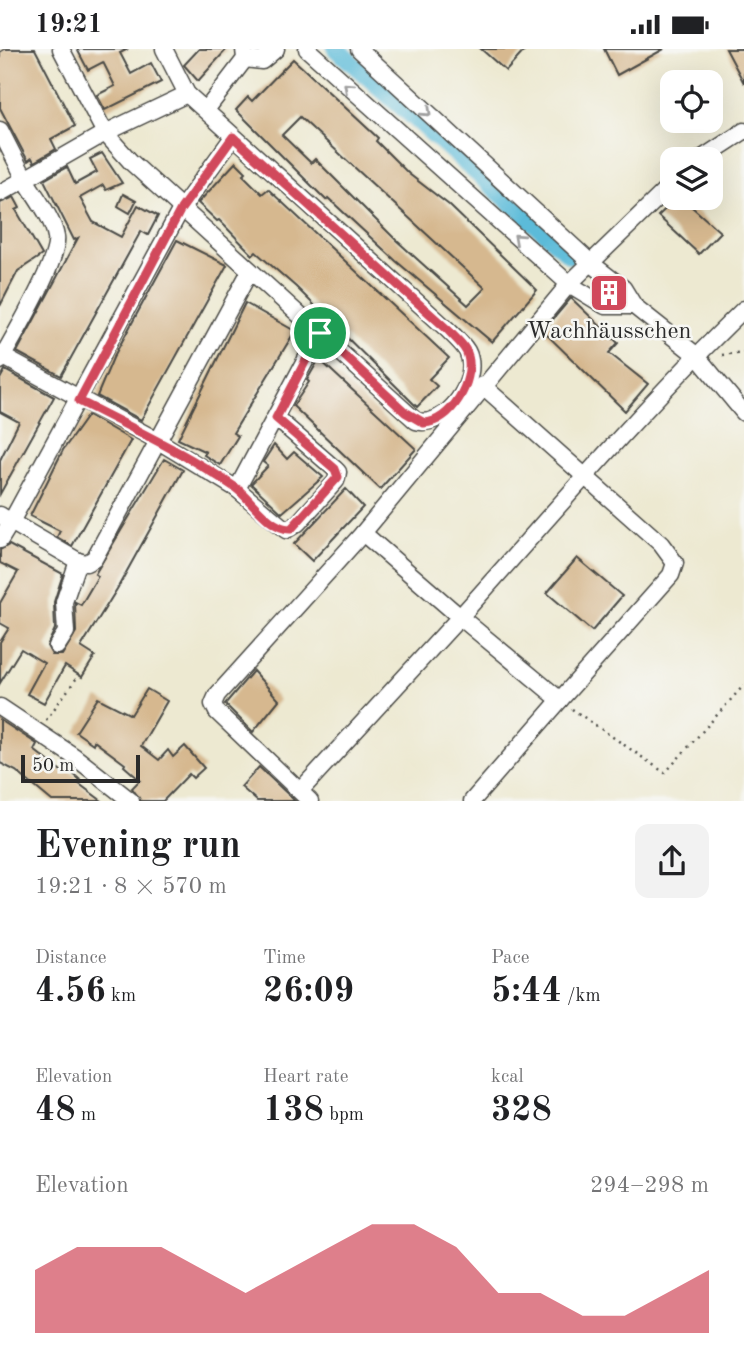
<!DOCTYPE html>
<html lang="en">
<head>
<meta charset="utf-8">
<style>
  body { margin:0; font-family:"Old Standard TT",serif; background:#f2f2f2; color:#202124; height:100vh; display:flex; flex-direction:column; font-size:26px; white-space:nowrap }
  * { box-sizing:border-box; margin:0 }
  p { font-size:23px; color:#757577 }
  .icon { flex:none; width:38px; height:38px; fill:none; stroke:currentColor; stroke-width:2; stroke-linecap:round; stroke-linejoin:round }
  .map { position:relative; height:752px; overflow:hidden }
  .sheet { display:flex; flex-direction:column; background:#fff; flex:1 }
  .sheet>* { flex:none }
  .buttons { position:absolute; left:660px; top:21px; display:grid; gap:14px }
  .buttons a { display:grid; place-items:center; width:63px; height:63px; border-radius:14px; background:#fff; box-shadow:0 7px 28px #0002; font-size:35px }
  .scale { position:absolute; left:21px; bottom:18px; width:119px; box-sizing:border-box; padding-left:7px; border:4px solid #2b2b2b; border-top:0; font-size:19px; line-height:24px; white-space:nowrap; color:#2b2b2b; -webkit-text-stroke:5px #f6f6f2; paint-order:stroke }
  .pin { position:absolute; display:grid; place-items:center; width:60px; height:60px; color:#fff; margin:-30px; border:4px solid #fff; border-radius:50%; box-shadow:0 2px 7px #0007 }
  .round { display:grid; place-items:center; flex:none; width:74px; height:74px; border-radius:14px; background:#f2f2f2 }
  .overview { display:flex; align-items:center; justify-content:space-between; height:119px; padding:0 35px }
  h1 { font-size:38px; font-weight:800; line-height:52px }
  .metrics { display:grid; grid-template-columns:repeat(3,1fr); gap:10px; height:119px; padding:7px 35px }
  .metrics div { display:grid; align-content:center }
  .metrics b { font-size:35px; font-weight:800 }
  .metrics small { font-size:19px; font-weight:400 }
  .metrics p { font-size:19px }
  .chart { height:196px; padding:14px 35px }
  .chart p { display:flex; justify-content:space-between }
  .chart svg { width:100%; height:126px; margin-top:7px; fill:#d1495b; opacity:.7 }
  .status { display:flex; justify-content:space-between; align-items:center; height:49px; padding:0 35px; background:#fff; direction:ltr }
  .status svg { height:19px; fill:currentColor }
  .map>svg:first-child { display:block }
</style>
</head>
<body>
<div class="status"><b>19:21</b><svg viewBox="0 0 49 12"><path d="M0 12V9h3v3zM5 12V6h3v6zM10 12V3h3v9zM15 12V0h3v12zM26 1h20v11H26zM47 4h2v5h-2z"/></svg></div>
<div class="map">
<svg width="744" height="752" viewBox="0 0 744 752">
  <rect width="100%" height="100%" fill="#f6f6f2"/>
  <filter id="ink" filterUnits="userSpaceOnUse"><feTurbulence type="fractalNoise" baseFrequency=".0143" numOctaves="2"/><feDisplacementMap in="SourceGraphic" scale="14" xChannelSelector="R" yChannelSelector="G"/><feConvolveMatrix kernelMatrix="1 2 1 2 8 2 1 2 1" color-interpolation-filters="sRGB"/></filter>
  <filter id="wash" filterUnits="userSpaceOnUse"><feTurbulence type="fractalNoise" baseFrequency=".00686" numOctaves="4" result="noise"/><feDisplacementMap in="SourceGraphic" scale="28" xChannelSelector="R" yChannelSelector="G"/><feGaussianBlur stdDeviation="1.57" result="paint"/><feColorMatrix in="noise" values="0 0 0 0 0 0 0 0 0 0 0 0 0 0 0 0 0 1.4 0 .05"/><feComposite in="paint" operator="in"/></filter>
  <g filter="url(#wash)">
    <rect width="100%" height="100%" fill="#ede9d1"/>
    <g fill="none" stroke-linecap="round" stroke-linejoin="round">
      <path stroke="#5bbbd9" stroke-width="18" d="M 336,0 L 570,206"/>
    </g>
    <g id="blocks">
      <g fill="#d6b88f" fill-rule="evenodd">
        <path d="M 5,0 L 35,0 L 75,77 L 51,90 L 56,100 L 34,113 L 32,109 L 28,112 L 0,59 L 0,3 Z"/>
        <path d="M 77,0 L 128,0 L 120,4 L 131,25 L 151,14 L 161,33 L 105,61 L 97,46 L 115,37 L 103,13 L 88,21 Z"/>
        <path d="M 199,0 L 227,0 L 198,32 L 184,16 Z"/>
        <path d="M 481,0 L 526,0 L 506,22 Z"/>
        <path d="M 604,0 L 664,0 L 617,26 Z"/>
        <path d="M 726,0 L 744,0 L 744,34 Z"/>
        <path d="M 293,10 L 378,89 L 376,92 L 409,125 L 449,156 L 537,241 L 492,293 L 396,212 L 328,149 L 326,151 L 236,61 L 248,48 L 252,52 ZM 300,68 L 485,239 L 468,256 L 396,191 L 315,110 L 311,114 L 282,86 Z"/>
        <path d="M 102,104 L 122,134 L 106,141 L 103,136 L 80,149 L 93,173 L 121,188 L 138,156 L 158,167 L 148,186 L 141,182 L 61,327 L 17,303 L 78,189 L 74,191 L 44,131 L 67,118 L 75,135 L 97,123 L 90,110 Z"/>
        <path d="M 236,113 L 246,123 L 243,126 L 262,145 L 268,140 L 449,309 L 429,330 L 437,337 L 417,358 L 296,238 L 256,203 L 253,206 L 219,171 L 217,172 L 198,154 Z"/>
        <path d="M 123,145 L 136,152 L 130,164 L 118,157 Z"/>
        <path d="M 14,148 L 20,159 L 16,161 L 42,206 L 18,222 L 0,257 L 0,154 Z"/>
        <path d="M 677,149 L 682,149 L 720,183 L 699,205 L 658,167 Z"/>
        <path d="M 177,191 L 227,216 L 141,371 L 97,347 L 113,309 Z"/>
        <path d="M 571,249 L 618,294 L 609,304 L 648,335 L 625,362 L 543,282 Z"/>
        <path d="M 245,254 L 295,282 L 233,384 L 238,387 L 220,416 L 204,406 L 206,403 L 178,390 Z"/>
        <path d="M 319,310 L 416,400 L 380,440 L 293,357 L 309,333 L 307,331 Z"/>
        <path d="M 5,321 L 54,348 L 0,445 L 0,411 L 19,373 L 0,363 L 0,330 Z"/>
        <path d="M 88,366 L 131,391 L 72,497 L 57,488 L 60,482 L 30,467 L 63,401 Z"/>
        <path d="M 274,396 L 287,410 L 294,403 L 323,428 L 282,464 L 251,435 L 268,417 L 263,413 Z"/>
        <path d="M 164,410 L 183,421 L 117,540 L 81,598 L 95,607 L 82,628 L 65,617 L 44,654 L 27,645 L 44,614 L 21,600 L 0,634 L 0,593 L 9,579 L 0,574 L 0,554 L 18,523 L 0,514 L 0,501 L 9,496 L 63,525 L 54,553 L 55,580 L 47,597 L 52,606 L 62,606 L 76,583 L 75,553 L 81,556 L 98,527 L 95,525 Z"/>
        <path d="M 346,440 L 363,458 L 312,512 L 294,495 Z"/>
        <path d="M 577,509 L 622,547 L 592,582 L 547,544 Z"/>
        <path d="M 253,622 L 279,651 L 253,683 L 225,655 Z"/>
        <path d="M 147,640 L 167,652 L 141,697 L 159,711 L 168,701 L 173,708 L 185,697 L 204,719 L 193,729 L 189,725 L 163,752 L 141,752 L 132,739 L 140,731 L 124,717 L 125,715 L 94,692 L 93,695 L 76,683 L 98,649 L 131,666 Z"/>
        <path d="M 0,671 L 37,695 L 34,701 L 65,725 L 69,721 L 80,731 L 78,734 L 102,752 L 52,752 L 16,722 L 0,714 Z"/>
        <path d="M 259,718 L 295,752 L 257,752 L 241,738 Z"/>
      </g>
    </g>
  </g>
  <g filter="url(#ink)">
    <use href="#blocks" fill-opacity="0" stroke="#484844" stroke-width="2"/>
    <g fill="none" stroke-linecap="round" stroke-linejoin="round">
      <g stroke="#484844" stroke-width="19">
        <g id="street">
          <path d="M 61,0 L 105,84 L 131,113 L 416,372 C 446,380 482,330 467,302 C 463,295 454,287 448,281 L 187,45 L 164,0"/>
          <path d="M 307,0 L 569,235 L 605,257 L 634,257"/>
          <path d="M 359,0 L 592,215 L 623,239 L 634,257 L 696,306 L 744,364"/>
          <path d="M 245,10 L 262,12 L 276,0"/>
          <path d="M 206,61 L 245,10 L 244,0"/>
          <path d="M 0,81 L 25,130 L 105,84 L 187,45"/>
          <path d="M 233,88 L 181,160 L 11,473 L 78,512 L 86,514 L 94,510 L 250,222"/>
          <path d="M 701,110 L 744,82"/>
          <path d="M 0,144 L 25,130 C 35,147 53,169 56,188 C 60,210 13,289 0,312"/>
          <path d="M 0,306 L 160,393 L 237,440 L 320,284"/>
          <path d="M 482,336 L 661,495 L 675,514 L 671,526 L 560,651 L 460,568 C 553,464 644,357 744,260"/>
          <path d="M 237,440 L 286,481 L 298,474 L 336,432 L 338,423 L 335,420 L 276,369"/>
          <path d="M 0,466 L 11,473 L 0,491"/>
          <path d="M 57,597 L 66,583 L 64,553 L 78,512"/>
          <path d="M 0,658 L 75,708 L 131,752"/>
          <path d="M 300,742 L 460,568 L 363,484"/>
          <path d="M 310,752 L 217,663 L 213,655 L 217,646 L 363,484 L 569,235 L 672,135"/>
          <path d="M 472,752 L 560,651"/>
        </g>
      </g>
      <g stroke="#484844" stroke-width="2.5" stroke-dasharray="2 5" stroke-linecap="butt">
        <path d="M 722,306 L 744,303"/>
        <path d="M 572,660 L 665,724 L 744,636"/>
        <path d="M 46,671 L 76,630"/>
      </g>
      <use href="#street" stroke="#fff" stroke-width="16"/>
    </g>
    <defs><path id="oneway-chevron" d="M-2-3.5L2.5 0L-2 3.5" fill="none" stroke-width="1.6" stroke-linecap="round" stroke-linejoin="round" transform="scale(1.75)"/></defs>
    <g stroke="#a0a0a0">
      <use href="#oneway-chevron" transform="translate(348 38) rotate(-138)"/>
      <use href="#oneway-chevron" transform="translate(427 63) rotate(43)"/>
      <use href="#oneway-chevron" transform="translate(518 189) rotate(-138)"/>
    </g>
  </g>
  <g fill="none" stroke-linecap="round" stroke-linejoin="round" filter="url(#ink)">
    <g stroke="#fff" stroke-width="14">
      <path id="route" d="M 233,88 L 448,281 C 455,289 466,297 468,307 C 475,332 451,373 424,374 L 405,363 L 320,284 L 276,369 L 335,420 L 338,428 L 291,480 C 270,481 251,450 236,439 C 187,405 132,379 79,352 L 181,160 Z"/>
    </g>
    <use href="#route" stroke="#d1495b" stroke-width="9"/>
  </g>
  <defs>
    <g id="building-square" transform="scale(2.0125)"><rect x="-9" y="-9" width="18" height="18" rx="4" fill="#d1495b" stroke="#f6f6f2"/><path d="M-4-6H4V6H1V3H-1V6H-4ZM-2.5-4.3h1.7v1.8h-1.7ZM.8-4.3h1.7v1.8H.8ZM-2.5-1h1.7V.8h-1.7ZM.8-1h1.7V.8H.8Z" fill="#fff"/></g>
  </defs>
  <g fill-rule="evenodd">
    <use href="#building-square" x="609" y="244"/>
  </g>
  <g text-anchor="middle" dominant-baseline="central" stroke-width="5" stroke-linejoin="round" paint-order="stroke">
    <g font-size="24" fill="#2b2b2b" stroke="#f6f6f2">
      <text x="609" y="283">Wachhäusschen</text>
    </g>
  </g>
</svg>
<div class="buttons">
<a><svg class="icon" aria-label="locate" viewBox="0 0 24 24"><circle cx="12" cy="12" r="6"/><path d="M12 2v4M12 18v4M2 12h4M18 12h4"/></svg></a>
<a><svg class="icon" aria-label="layers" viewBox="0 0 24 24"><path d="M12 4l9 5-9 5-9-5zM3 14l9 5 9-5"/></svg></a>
</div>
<div class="scale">50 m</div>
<div class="pin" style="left:320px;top:284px;background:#1e9e55"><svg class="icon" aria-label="arrive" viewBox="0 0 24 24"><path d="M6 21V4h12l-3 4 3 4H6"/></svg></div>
</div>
<section class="sheet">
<div class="overview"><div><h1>Evening run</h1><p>19:21 · 8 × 570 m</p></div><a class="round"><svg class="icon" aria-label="share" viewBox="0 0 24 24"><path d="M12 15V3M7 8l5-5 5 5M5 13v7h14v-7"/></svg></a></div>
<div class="metrics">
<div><p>Distance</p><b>4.56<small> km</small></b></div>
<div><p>Time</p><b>26:09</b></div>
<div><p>Pace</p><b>5:44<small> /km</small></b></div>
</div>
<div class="metrics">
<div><p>Elevation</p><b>48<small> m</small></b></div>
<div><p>Heart rate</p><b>138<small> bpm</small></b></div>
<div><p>kcal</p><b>328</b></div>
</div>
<div class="chart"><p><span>Elevation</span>294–298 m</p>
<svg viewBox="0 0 160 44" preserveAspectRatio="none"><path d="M0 44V22L10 14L20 14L30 14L40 22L50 30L60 22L70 14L80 6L90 6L100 14L110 30L120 30L130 38L140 38L150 30L160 22V44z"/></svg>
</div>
</section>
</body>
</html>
